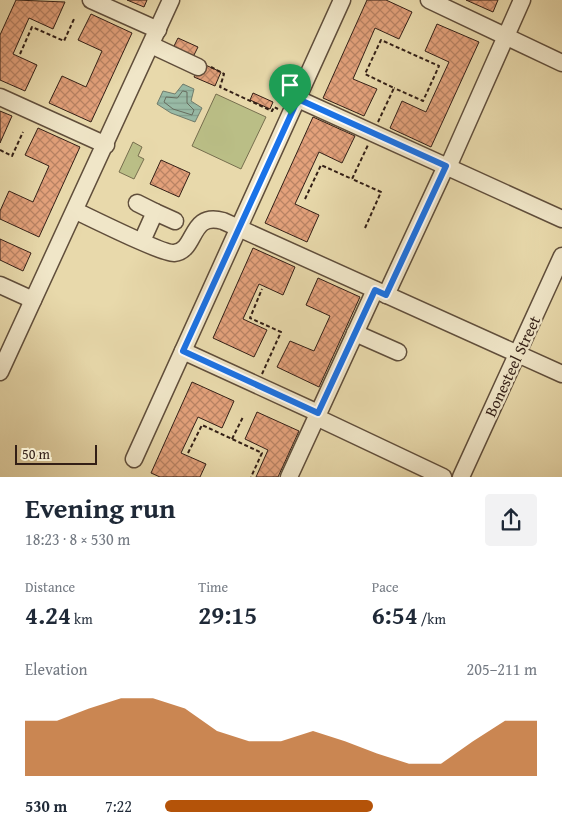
<!DOCTYPE html>
<html lang="en">
<head>
<meta charset="utf-8">
<style>
  body { margin:0; font-family:"Gentium Book Plus",serif; background:#f2f2f3; color:#1f2937; height:100vh; display:flex; flex-direction:column; font-size:19px; white-space:nowrap }
  * { box-sizing:border-box; margin:0 }
  p { font-size:16px; color:#747a83 }
  .icon { flex:none; width:28px; height:28px; fill:none; stroke:currentColor; stroke-width:2; stroke-linecap:round; stroke-linejoin:round }
  .map { position:relative; height:477px; overflow:hidden }
  .sheet { display:flex; flex-direction:column; background:#fff; flex:1 }
  .sheet>* { flex:none }
  .scale { position:absolute; left:15px; bottom:12px; width:82px; box-sizing:border-box; padding-left:5px; border:2px solid #331f16; border-top:0; font-size:14px; line-height:18px; white-space:nowrap; color:#331f16; -webkit-text-stroke:4px #f0e6c8; paint-order:stroke }
  .pin { position:absolute; display:grid; place-items:center; width:42px; height:42px; color:#fff; margin:-51px -21px; border-radius:50% 50% 50% 0; rotate:-45deg; box-shadow:0 0 5px #0007 }
  .pin .icon { rotate:45deg }
  .round { display:grid; place-items:center; flex:none; width:52px; height:52px; border-radius:5px; background:#f2f2f3 }
  .headline { display:flex; align-items:center; justify-content:space-between; height:85px; padding:0 25px }
  h1 { font-size:28px; font-weight:800; line-height:38px }
  .metrics { display:grid; grid-template-columns:repeat(3,1fr); gap:8px; height:85px; padding:5px 25px }
  .metrics div { display:grid; align-content:center }
  .metrics b { font-size:25px; font-weight:800 }
  .metrics small { font-size:14px; font-weight:400 }
  .metrics p { font-size:14px }
  .chart { height:140px; padding:10px 25px }
  .chart p { display:flex; justify-content:space-between }
  .chart svg { width:100%; height:90px; margin-top:5px; fill:#b45309; opacity:.7 }
  ul { padding:0 25px; list-style:none; font-size:16px }
  li { display:grid; grid-template-columns:80px 60px 1fr; align-items:center; height:38px }
  li i { height:12px; border-radius:6px; background:#b45309 }
  .map>svg:first-child { display:block }
</style>
</head>
<body>
<div class="map">
<svg width="562" height="477" viewBox="0 0 562 477">
  <defs>
    <pattern id="water-rules" width="6" height="5" patternUnits="userSpaceOnUse" patternTransform="scale(1.25)"><rect width="6" height="5" fill="#98baa6"/><path d="M0 2.5h6" fill="none" stroke="#839f8e"/></pattern>
    <pattern id="building-cross-hatch" width="8" height="8" patternUnits="userSpaceOnUse" patternTransform="scale(1.25)"><rect width="8" height="8" fill="#e3a17b"/><path d="M0 0l8 8M0 8l8-8" fill="none" stroke="#b98364"/></pattern>
  </defs>
  <rect width="100%" height="100%" fill="#e8d9ab"/>
  <filter id="stains"><feTurbulence type="fractalNoise" baseFrequency=".004" numOctaves="4"/><feColorMatrix values="0 0 0 0 .2 0 0 0 0 .09 0 0 0 0 .02 0 0 0 .5 -.17"/></filter>
  <radialGradient id="worn" r=".72"><stop offset=".6" stop-color="#630" stop-opacity="0"/><stop offset="1" stop-color="#630" stop-opacity=".3"/></radialGradient>
  <g fill="#babe86" stroke="#766e4e">
    <path d="M 216,94 L 266,117 L 241,169 L 192,146 Z"/>
    <path d="M 133,142 L 142,147 L 138,156 L 144,159 L 134,179 L 119,172 Z"/>
  </g>
  <path fill="url(#water-rules)" stroke="#707c6c" d="M 183,84 L 194,89 L 191,101 L 202,108 L 195,122 L 171,113 L 157,104 L 163,91 L 175,94 Z"/>
  <g fill="none" stroke-linecap="round" stroke-linejoin="round">
    <path stroke="#666c5e" stroke-width="1" d="M 183,91 L 187,92 L 187,103 L 194,110 L 192,115 L 173,109 L 164,102 L 166,97 L 177,98 Z"/>
  </g>
  <g fill="url(#building-cross-hatch)" stroke="#331f16">
    <path d="M 16,0 L 65,2 L 53,29 L 29,18 L 13,54 L 37,65 L 25,91 L 0,80 L 0,35 Z"/>
    <path d="M 127,0 L 147,0 L 144,7 Z"/>
    <path d="M 367,0 L 386,0 L 412,12 L 399,39 L 375,28 L 353,79 L 377,89 L 364,116 L 323,98 Z"/>
    <path d="M 466,0 L 498,0 L 493,12 Z"/>
    <path d="M 91,14 L 132,33 L 91,122 L 49,103 L 62,76 L 86,87 L 102,51 L 78,40 Z"/>
    <path d="M 437,24 L 479,42 L 431,147 L 390,128 L 402,101 L 426,112 L 449,62 L 425,51 Z"/>
    <path d="M 178,38 L 198,47 L 192,59 L 172,50 Z"/>
    <path d="M 201,63 L 221,72 L 215,86 L 194,77 Z"/>
    <path d="M 253,93 L 273,102 L 270,109 L 250,100 Z"/>
    <path d="M 0,111 L 12,116 L 0,143 Z"/>
    <path d="M 313,117 L 355,136 L 342,163 L 319,152 L 295,204 L 319,215 L 307,242 L 265,223 Z"/>
    <path d="M 38,128 L 80,147 L 39,237 L 0,219 L 0,211 L 9,191 L 33,202 L 49,166 L 25,155 Z"/>
    <path d="M 161,160 L 190,173 L 179,197 L 150,184 Z"/>
    <path d="M 0,239 L 31,253 L 23,271 L 0,260 Z"/>
    <path d="M 253,248 L 295,267 L 283,295 L 259,284 L 243,319 L 267,330 L 254,357 L 213,338 Z"/>
    <path d="M 318,278 L 360,297 L 319,387 L 277,367 L 290,341 L 314,351 L 330,316 L 306,305 Z"/>
    <path d="M 192,382 L 234,401 L 222,428 L 198,417 L 181,453 L 206,464 L 200,477 L 160,477 L 151,473 Z"/>
    <path d="M 257,412 L 299,431 L 278,477 L 256,477 L 268,450 L 245,439 Z"/>
  </g>
  <g fill="none" stroke-linecap="round" stroke-linejoin="round">
    <g stroke="#604e3b" stroke-width="19">
      <g id="minor">
        <path d="M 91,0 L 158,30"/>
        <path d="M 429,0 L 562,63"/>
        <path d="M 151,45 L 198,67"/>
        <path d="M 0,97 L 106,145"/>
        <path d="M 298,99 L 562,219"/>
        <path d="M 448,167 L 522,0"/>
        <path d="M 137,203 L 155,212 L 142,241"/>
        <path d="M 76,211 C 91,218 163,254 174,253 C 197,251 189,211 223,221 L 562,374"/>
        <path d="M 155,212 L 175,221"/>
        <path d="M 0,285 L 33,300"/>
        <path d="M 386,295 L 446,166"/>
        <path d="M 355,333 L 398,352"/>
        <path d="M 183,351 L 318,413"/>
        <path d="M 0,372 L 171,0"/>
        <path d="M 316,417 L 443,477"/>
        <path d="M 134,459 L 342,0"/>
        <path d="M 289,477 L 375,290"/>
        <path d="M 461,477 L 562,256"/>
      </g>
    </g>
    <g stroke="#331f16" stroke-width="2" stroke-dasharray="4 2.5" stroke-linecap="butt">
      <path d="M 20,54 L 32,27 L 64,41 L 74,19"/>
      <path d="M 211,67 L 224,74 L 220,87 L 272,111 L 274,107 L 278,109"/>
      <path d="M 378,122 L 394,88 L 365,74 L 381,40 L 439,66 L 423,101 L 394,88"/>
      <path d="M 0,150 L 12,156 L 23,132"/>
      <path d="M 305,199 L 321,165 L 352,179"/>
      <path d="M 365,228 L 381,192 L 352,179 L 368,145"/>
      <path d="M 262,374 L 281,332 L 250,318 L 262,289"/>
      <path d="M 232,439 L 243,417"/>
      <path d="M 188,453 L 202,425 L 262,453 L 251,477"/>
    </g>
    <use href="#minor" stroke="#f0e6c8" stroke-width="16"/>
  </g>
  <g fill="none" stroke-linecap="round" stroke-linejoin="round">
    <g stroke="#fff" stroke-width="10">
      <path id="route" d="M 298,99 L 446,166 L 386,295 L 375,290 L 318,413 L 183,351 Z"/>
    </g>
    <use href="#route" stroke="#1a73e8" stroke-width="6"/>
  </g>
  <g text-anchor="middle" dominant-baseline="central" stroke-width="5" stroke-linejoin="round" paint-order="stroke">
    <g font-size="16" fill="#331f16" stroke="#f0e6c8">
      <text transform="translate(512 366) rotate(-65)">Bonesteel Street</text>
    </g>
  </g>
  <rect width="100%" height="100%" filter="url(#stains)"/>
  <rect width="100%" height="100%" fill="url(#worn)"/>
</svg>
<div class="scale">50 m</div>
<div class="pin" style="left:290px;top:115px;background:#1e9e55"><svg class="icon" aria-label="arrive" viewBox="0 0 24 24"><path d="M6 21V4h12l-3 4 3 4H6"/></svg></div>
</div>
<section class="sheet">
<div class="headline"><div><h1>Evening run</h1><p>18:23 · 8 × 530 m</p></div><a class="round"><svg class="icon" aria-label="share" viewBox="0 0 24 24"><path d="M12 15V3M7 8l5-5 5 5M5 13v7h14v-7"/></svg></a></div>
<div class="metrics">
<div><p>Distance</p><b>4.24<small> km</small></b></div>
<div><p>Time</p><b>29:15</b></div>
<div><p>Pace</p><b>6:54<small> /km</small></b></div>
</div>
<div class="chart"><p><span>Elevation</span>205–211 m</p>
<svg viewBox="0 0 160 44" preserveAspectRatio="none"><path d="M0 44V17L10 17L20 11L30 6L40 6L50 11L60 22L70 27L80 27L90 22L100 27L110 33L120 38L130 38L140 27L150 17L160 17V44z"/></svg>
</div>
<ul>
<li><b>530 m</b>7:22<i style="width:56%"></i></li>
</ul>
</section>
</body>
</html>
